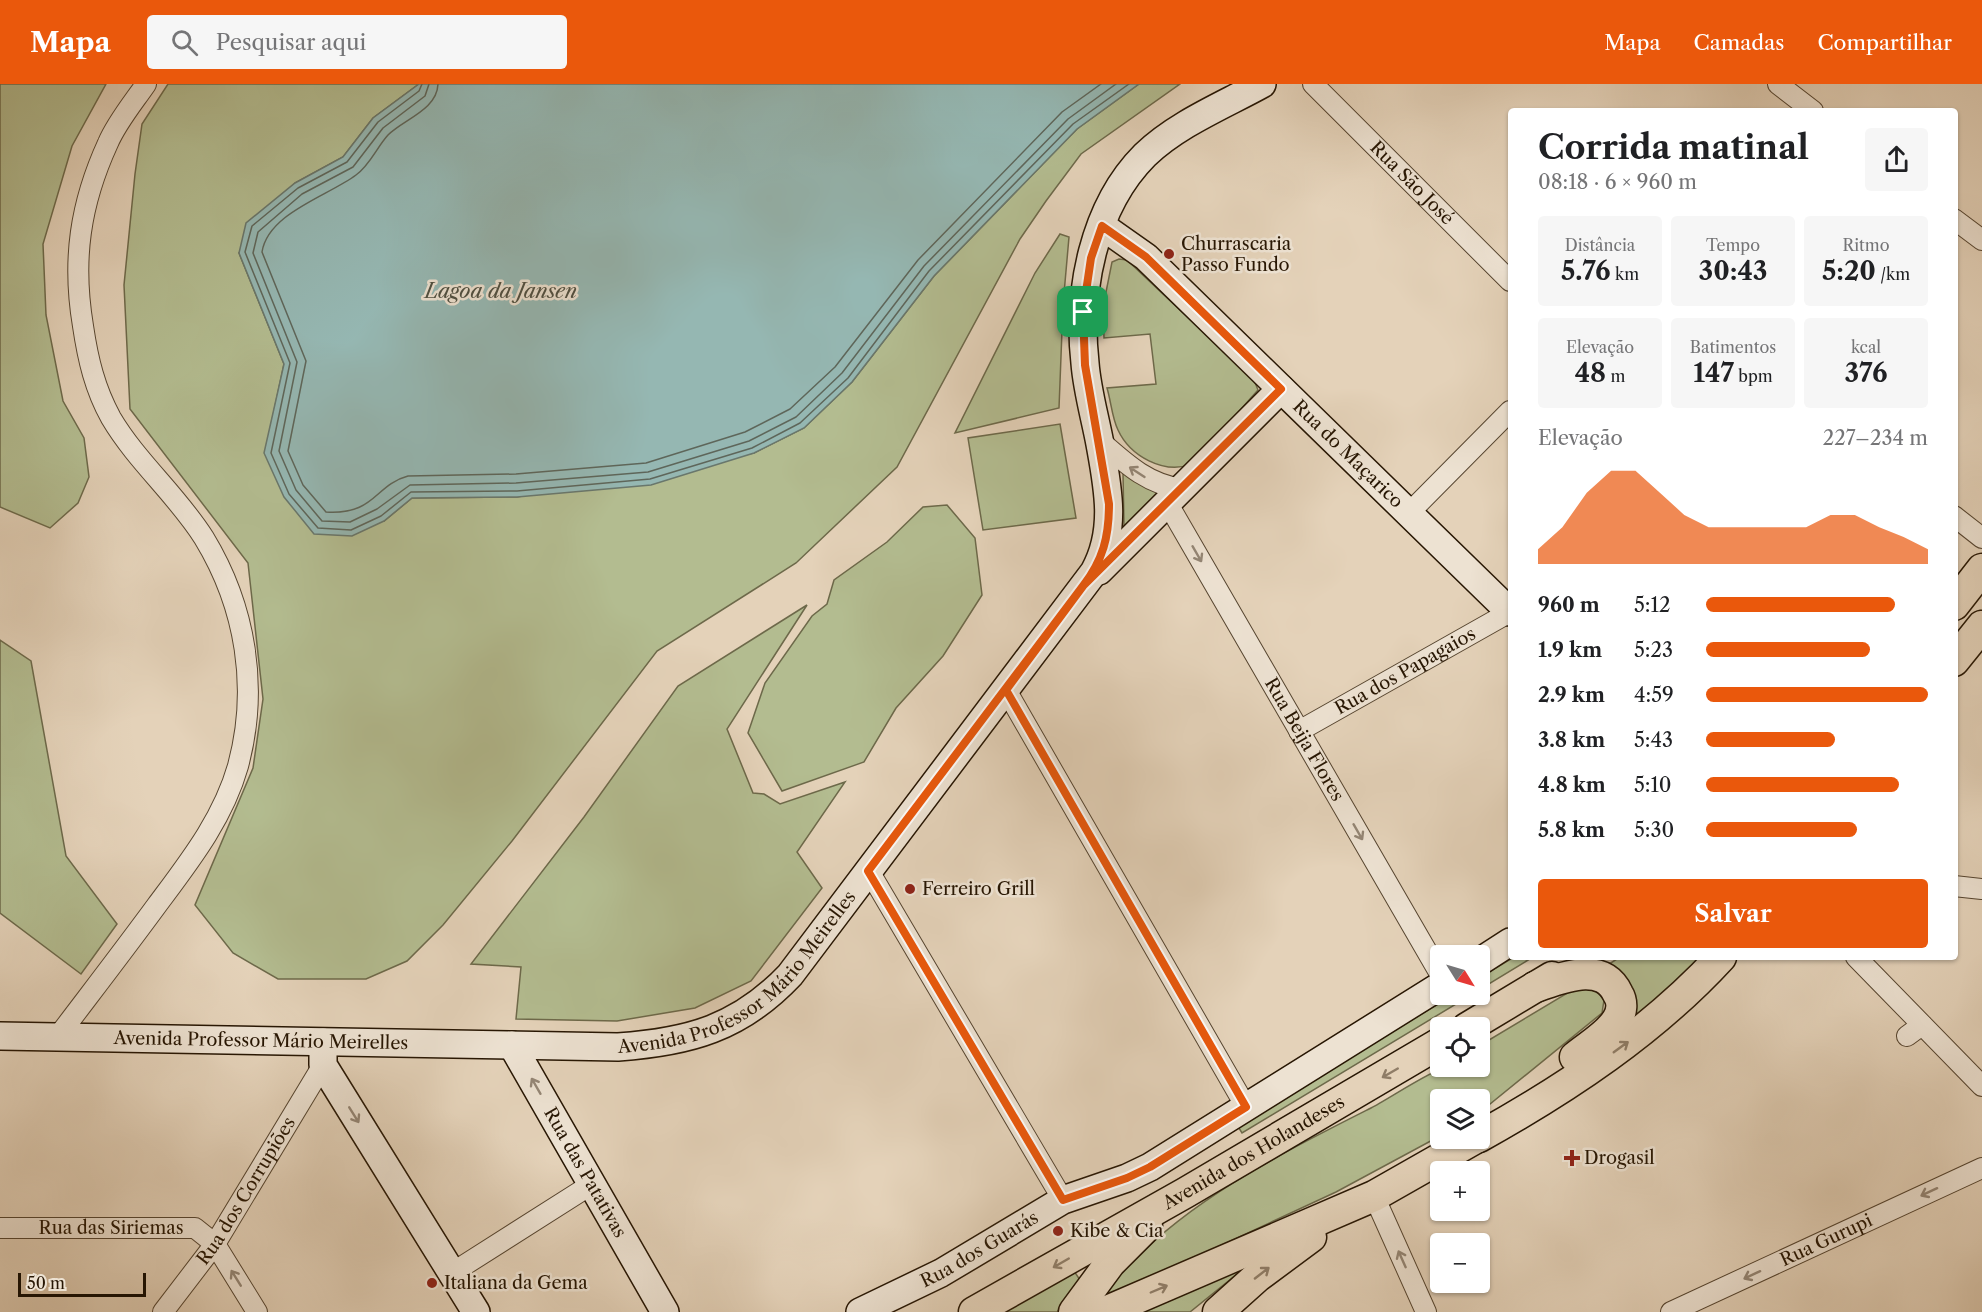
<!DOCTYPE html>
<html lang="pt">
<head>
<meta charset="utf-8">
<style>
  body { margin:0; font-family:"Libre Caslon Text",serif; background:#f6f6f6; color:#202124; height:100vh; display:flex; flex-direction:column; font-size:22px; white-space:nowrap }
  * { box-sizing:border-box; margin:0 }
  p { font-size:20px; color:#757577 }
  .icon { flex:none; width:33px; height:33px; fill:none; stroke:currentColor; stroke-width:2; stroke-linecap:round; stroke-linejoin:round }
  .map { position:relative; flex:1; overflow:hidden }
  .details { position:absolute; left:1508px; top:24px; width:450px; height:852px; display:flex; flex-direction:column; background:#fff; border-radius:6px; box-shadow:0 2px 4px #0004 }
  .details>* { flex:none }
  .needle { width:39px; rotate:127deg }
  .fabs { position:absolute; left:1430px; top:861px; display:grid; gap:12px }
  .fabs a { display:grid; place-items:center; width:60px; height:60px; border-radius:6px; background:#fff; box-shadow:0 2px 4px #0004; font-size:30px }
  .scale { position:absolute; left:18px; bottom:15px; width:128px; box-sizing:border-box; padding-left:6px; border:3px solid #271603; border-top:0; font-size:16px; line-height:21px; white-space:nowrap; color:#271603; -webkit-text-stroke:4px #ede2d2; paint-order:stroke }
  .pin { position:absolute; display:grid; place-items:center; width:51px; height:51px; color:#fff; margin:-26px; border-radius:12px; box-shadow:0 3px 9px #0006 }
  .round { display:grid; place-items:center; flex:none; width:63px; height:63px; border-radius:6px; background:#f6f6f6 }
  .overview { display:flex; align-items:center; justify-content:space-between; height:102px; padding:0 30px }
  h1 { font-size:33px; font-weight:700; line-height:45px }
  .metrics { display:grid; grid-template-columns:repeat(3,1fr); gap:9px; height:102px; padding:6px 30px }
  .metrics div { display:grid; align-content:center; border-radius:6px; background:#f6f6f6; text-align:center }
  .metrics b { font-size:26px; font-weight:700 }
  .metrics small { font-size:16px; font-weight:400 }
  .metrics p { font-size:16px }
  .chart { height:168px; padding:12px 30px }
  .chart p { display:flex; justify-content:space-between }
  .chart svg { width:100%; height:108px; margin-top:6px; fill:#ea580c; opacity:.7 }
  .primary-button { display:flex; gap:12px; margin-top:auto; padding:12px 30px }
  .primary-button a { flex:1; height:69px; border-radius:6px; background:#ea580c; color:#fff; font-size:24px; font-weight:700; line-height:69px; text-align:center }
  ul { padding:0 30px; list-style:none; font-size:20px }
  li { display:grid; grid-template-columns:96px 72px 1fr; align-items:center; height:45px }
  li i { height:15px; border-radius:8px; background:#ea580c }
  header { display:flex; align-items:center; gap:36px; box-sizing:border-box; height:84px; padding:0 30px; background:#ea580c; color:#fff }
  header strong { font-size:28px }
  nav { display:flex; gap:33px; margin-inline-start:auto; font-size:21px }
  .search { width:420px; height:54px; background:#f6f6f6; display:flex; align-items:center; gap:15px; box-sizing:border-box; padding:0 21px; border-radius:6px; color:#757577; font-size:22px }
  .map>svg:first-child { display:block }
</style>
</head>
<body>
<header>
<strong>Mapa</strong>
<div class="search"><svg class="icon" aria-label="search" viewBox="0 0 24 24"><circle cx="10" cy="10" r="6"/><path d="M15 15l6 6"/></svg>Pesquisar aqui</div>
<nav><a>Mapa</a><a>Camadas</a><a>Compartilhar</a></nav>
</header>
<div class="map">
<svg width="1982" height="1228" viewBox="0 0 1982 1228">
  <rect width="100%" height="100%" fill="#e4d2b9"/>
  <filter id="stains"><feTurbulence type="fractalNoise" baseFrequency=".00333" numOctaves="4"/><feColorMatrix values="0 0 0 0 .2 0 0 0 0 .09 0 0 0 0 .02 0 0 0 .5 -.17"/></filter>
  <radialGradient id="worn" r=".72"><stop offset=".6" stop-color="#630" stop-opacity="0"/><stop offset="1" stop-color="#630" stop-opacity=".3"/></radialGradient>
  <g fill="#b3bc90" stroke="#6d694a" stroke-width="1.5">
    <path d="M 0,0 L 106,0 L 72,62 L 43,160 L 46,231 L 63,317 L 84,354 L 89,393 L 78,419 L 50,444 L 0,423 Z"/>
    <path d="M 168,0 L 419,0 L 373,34 L 343,73 L 295,99 L 239,169 L 284,280 L 265,369 L 384,437 L 412,414 L 517,413 L 754,369 L 804,344 L 852,298 L 934,192 L 1077,45 L 1139,0 L 1180,0 L 1081,70 L 1046,117 L 1020,155 L 897,383 L 796,479 L 657,567 L 512,757 L 443,841 L 407,877 L 366,895 L 278,895 L 233,869 L 195,821 L 253,684 L 263,615 L 248,479 L 130,325 L 124,201 L 135,90 L 142,40 Z"/>
    <path d="M 1060,150 L 1069,153 L 1063,221 L 1059,324 L 955,349 L 1035,189 Z"/>
    <path d="M 1119,175 L 1127,176 L 1254,296 L 1258,306 L 1192,380 C 1164,391 1130,372 1118,346 C 1112,334 1111,317 1107,304 L 1156,300 L 1150,250 L 1104,254 L 1103,223 L 1112,178 Z"/>
    <path d="M 1060,340 L 1076,434 L 983,446 L 968,354 Z"/>
    <path d="M 1123,389 L 1161,407 L 1126,444 L 1124,442 Z"/>
    <path d="M 947,421 L 975,454 L 982,511 L 943,572 L 896,624 L 864,678 L 782,707 L 748,649 L 765,599 L 812,532 L 827,520 L 834,496 L 887,458 L 923,423 Z"/>
    <path d="M 807,521 L 727,645 L 753,709 L 764,710 L 780,720 L 845,698 L 797,768 L 822,804 L 751,897 L 695,924 L 617,937 L 516,935 L 521,883 L 471,880 L 584,733 L 678,602 Z"/>
    <path d="M 0,556 L 31,577 L 66,772 L 117,840 L 81,890 L 0,829 Z"/>
    <path d="M 1514,873 L 1533,873 L 1479,906 L 1479,894 Z"/>
    <path d="M 1620,873 L 1700,873 L 1665,909 L 1636,931 C 1634,907 1629,894 1606,882 Z"/>
    <path d="M 1579,902 L 1598,908 L 1604,916 L 1602,929 L 1479,1029 L 1479,1016 L 1440,1016 L 1440,1052 L 1336,1108 L 1097,1219 C 1163,1128 1272,1074 1371,1024 C 1387,1016 1433,985 1447,983 C 1457,981 1469,983 1479,982 L 1479,962 Z"/>
    <path d="M 1453,911 L 1471,911 L 1242,1049 L 1237,1041 Z"/>
    <path d="M 1252,1178 L 1190,1228 L 1126,1228 Z"/>
    <path d="M 1072,1184 L 1082,1199 L 1057,1228 L 996,1228 Z"/>
  </g>
  <path fill="#95b7b2" stroke="#69776c" stroke-width="1.5" d="M 419,0 L 1139,0 L 1077,45 L 934,192 L 852,298 L 804,344 L 754,369 L 651,401 L 517,413 L 412,414 L 384,437 L 352,452 L 314,450 L 284,413 L 264,369 L 284,280 L 239,169 L 246,139 L 295,99 L 343,73 L 373,34 Z"/>
  <g fill="none" stroke-linecap="round" stroke-linejoin="round">
    <g stroke="#5e665a" stroke-width="1.5">
      <path d="M 422,0 L 419,7 L 378,38 L 347,78 L 298,104 L 252,142 L 245,168 L 290,279 L 271,369 L 289,410 L 318,444 L 351,446 L 381,432 L 411,408 L 517,407 L 650,395 L 752,364 L 800,339 L 848,294 L 929,187 L 1073,40 L 1129,0"/>
      <path d="M 429,0 L 425,12 L 383,44 L 353,83 L 302,110 L 258,148 L 253,169 L 297,278 L 279,367 L 296,406 L 322,437 L 350,438 L 377,425 L 410,401 L 516,399 L 648,388 L 749,357 L 796,333 L 842,289 L 924,182 L 1068,35 L 1116,0"/>
      <path d="M 438,0 C 437,26 404,35 388,51 C 377,63 370,81 356,91 C 328,112 268,129 262,168 L 306,277 L 288,367 L 303,401 L 326,428 C 376,431 374,401 408,392 L 516,390 L 646,379 L 745,348 L 790,325 L 835,283 L 918,176 L 1062,28 L 1101,0"/>
    </g>
    <g stroke="#564530" stroke-width="22">
      <g id="street">
        <path id="s1" d="M 1313,0 L 1510,197"/>
        <path d="M 1778,0 L 1813,27"/>
        <path d="M 1954,135 L 1982,156"/>
        <path d="M 1099,356 C 1125,379 1148,401 1183,405"/>
        <path id="s2" d="M 1168,420 L 1440,890"/>
        <path d="M 1409,429 L 1510,327"/>
        <path d="M 1954,432 L 1982,454"/>
        <path d="M 1006,606 L 1246,1023"/>
        <path id="s3" d="M 1299,647 L 1510,528"/>
        <path d="M 869,787 L 1063,1116"/>
        <path d="M 1954,802 L 1982,805"/>
        <path d="M 1856,873 L 1982,1002"/>
        <path d="M 1907,952 L 1922,941"/>
        <path d="M 56,955 C 90,910 124,866 157,821 C 189,778 223,735 238,682 C 259,604 246,523 204,454 C 177,411 137,378 111,334 C 95,305 88,276 83,242 C 72,176 80,120 108,59 C 117,38 133,19 146,0"/>
        <path d="M 1374,1112 L 1426,1228"/>
        <path id="s4" d="M 0,1144 L 195,1144 L 215,1160 L 257,1228"/>
        <path d="M 452,1189 L 592,1100"/>
        <path id="s5" d="M 163,1228 L 215,1160 L 323,981"/>
        <path id="s6" d="M 1671,1228 L 1982,1084"/>
      </g>
    </g>
    <g stroke="#271603" stroke-width="30">
      <g id="secondary">
        <path id="s7" d="M 1102,142 L 1146,173 L 1510,528"/>
        <path d="M 1099,487 L 1281,305"/>
        <path d="M 1479,878 L 1510,858"/>
        <path id="s8" d="M 0,952 L 618,963 C 689,958 740,944 790,891 L 1094,488 C 1117,447 1108,404 1100,360 C 1095,333 1087,306 1085,279 C 1077,208 1093,123 1145,71 C 1177,40 1224,21 1262,0"/>
        <path d="M 323,958 L 323,981 L 476,1228"/>
        <path id="s9" d="M 512,961 L 665,1228"/>
        <path id="s10" d="M 860,1228 L 941,1189 L 1063,1116 L 1127,1094 L 1150,1083 L 1440,902"/>
      </g>
    </g>
    <g stroke="#271603" stroke-width="33">
      <g id="primary">
        <path d="M 1954,521 L 1982,485"/>
        <path d="M 1954,577 L 1982,542"/>
        <path d="M 1535,903 C 1562,894 1602,876 1618,910 C 1623,918 1622,928 1617,936 C 1608,951 1588,962 1575,973"/>
        <path d="M 1467,944 L 1552,893"/>
        <path d="M 1479,1053 C 1567,1004 1653,947 1721,873"/>
        <path id="s11" d="M 974,1228 L 1185,1109 L 1440,959"/>
        <path d="M 1074,1228 L 1110,1179 L 1147,1142"/>
        <path d="M 1105,1228 L 1374,1112 L 1476,1054"/>
        <path d="M 1218,1228 L 1257,1193 L 1311,1153"/>
      </g>
    </g>
    <use href="#street" stroke="#ede2d2" stroke-width="20"/>
    <use href="#secondary" stroke="#ede2d2" stroke-width="27"/>
    <use href="#primary" stroke="#e4d2b9" stroke-width="30"/>
  </g>
  <defs><path id="oneway-shaft" d="M-6 0H5M1.5-3L5.5 0L1.5 3" fill="none" stroke-width="1.6" stroke-linecap="round" stroke-linejoin="round" transform="scale(1.5)"/></defs>
  <g stroke="#948675">
    <use href="#oneway-shaft" transform="translate(1137 388) rotate(-147)"/>
    <use href="#oneway-shaft" transform="translate(1197 470) rotate(60)"/>
    <use href="#oneway-shaft" transform="translate(1358 748) rotate(60)"/>
    <use href="#oneway-shaft" transform="translate(536 1002) rotate(-120)"/>
    <use href="#oneway-shaft" transform="translate(354 1031) rotate(58)"/>
    <use href="#oneway-shaft" transform="translate(1929 1108) rotate(155)"/>
    <use href="#oneway-shaft" transform="translate(1402 1175) rotate(-114)"/>
    <use href="#oneway-shaft" transform="translate(1752 1191) rotate(155)"/>
    <use href="#oneway-shaft" transform="translate(236 1194) rotate(-122)"/>
  </g>
  <g stroke="#8f7d67">
    <use href="#oneway-shaft" transform="translate(1621 963) rotate(-36)"/>
    <use href="#oneway-shaft" transform="translate(1390 989) rotate(150)"/>
    <use href="#oneway-shaft" transform="translate(1061 1179) rotate(150)"/>
    <use href="#oneway-shaft" transform="translate(1262 1189) rotate(-38)"/>
    <use href="#oneway-shaft" transform="translate(1159 1205) rotate(-23)"/>
  </g>
  <g fill="none" stroke-linecap="round" stroke-linejoin="round">
    <g stroke="#fff" stroke-width="12">
      <path id="route" d="M 1083,228 L 1085,281 L 1109,420 C 1109,453 1103,476 1083,502 L 868,787 L 1063,1116 L 1127,1094 L 1150,1083 L 1246,1023 L 1006,606 L 1083,502 L 1281,305 L 1146,173 L 1102,142 L 1091,174 L 1083,228"/>
    </g>
    <use href="#route" stroke="#ea580c" stroke-width="8"/>
  </g>
  <g fill="#8f2418" stroke="#ede2d2" stroke-width="2">
    <circle cx="1169" cy="170" r="6"/>
    <circle cx="910" cy="805" r="6"/>
    <path d="M1569 1065h6v6h6v6h-6v6h-6v-6h-6v-6h6z"/>
    <circle cx="1058" cy="1147" r="6"/>
    <circle cx="432" cy="1199" r="6"/>
  </g>
  <g text-anchor="middle" dominant-baseline="central" stroke-width="5" stroke-linejoin="round" paint-order="stroke">
    <g font-size="18" fill="#271603" stroke="#ede2d2">
      <text stroke="none"><textPath href="#s1" startOffset="140">Rua São José</textPath></text>
      <text stroke="none"><textPath href="#s7" startOffset="336">Rua do Maçarico</textPath></text>
      <text stroke="none"><textPath href="#s3" startOffset="122">Rua dos Papagaios</textPath></text>
      <text stroke="none"><textPath href="#s2" startOffset="272">Rua Beija Flores</textPath></text>
      <text stroke="none"><textPath href="#s8" startOffset="765">Avenida Professor Mário Meirelles</textPath></text>
      <text stroke="none"><textPath href="#s8" startOffset="261">Avenida Professor Mário Meirelles</textPath></text>
      <text stroke="none"><textPath href="#s11" startOffset="322">Avenida dos Holandeses</textPath></text>
      <text stroke="none"><textPath href="#s9" startOffset="147">Rua das Patativas</textPath></text>
      <text stroke="none"><textPath href="#s5" startOffset="147">Rua dos Corrupiões</textPath></text>
      <text stroke="none"><textPath href="#s4" startOffset="111">Rua das Siriemas</textPath></text>
      <text stroke="none"><textPath href="#s6" startOffset="171">Rua Gurupi</textPath></text>
      <text stroke="none"><textPath href="#s10" startOffset="135">Rua dos Guarás</textPath></text>
    </g>
    <g font-size="18" fill="#271603" stroke="#ede2d2" text-anchor="start">
      <text x="1181" y="160">Churrascaria<tspan x="1181" dy="21">Passo Fundo</tspan></text>
      <text x="922" y="805">Ferreiro Grill</text>
      <text x="1584" y="1074">Drogasil</text>
      <text x="1070" y="1147">Kibe &amp; Cia</text>
      <text x="444" y="1199">Italiana da Gema</text>
    </g>
    <g font-size="20" font-style="italic" fill="#4e4e40" stroke="#ede2d2">
      <text x="501" y="207">Lagoa da Jansen</text>
    </g>
  </g>
  <rect width="100%" height="100%" filter="url(#stains)"/>
  <rect width="100%" height="100%" fill="url(#worn)"/>
</svg>
<div class="fabs">
<a><svg class="needle" viewBox="-14 -14 28 28"><path d="M0-13l5 13h-10z" fill="#e53935"/><path d="M0 13l5-13h-10z" fill="#757577"/></svg></a>
<a><svg class="icon" aria-label="locate" viewBox="0 0 24 24"><circle cx="12" cy="12" r="6"/><path d="M12 2v4M12 18v4M2 12h4M18 12h4"/></svg></a>
<a><svg class="icon" aria-label="layers" viewBox="0 0 24 24"><path d="M12 4l9 5-9 5-9-5zM3 14l9 5 9-5"/></svg></a>
<a>+</a>
<a>−</a>
</div>
<div class="scale">50 m</div>
<div class="pin" style="left:1083px;top:228px;background:#1e9e55"><svg class="icon" aria-label="arrive" viewBox="0 0 24 24"><path d="M6 21V4h12l-3 4 3 4H6"/></svg></div>
<section class="details">
<div class="overview"><div><h1>Corrida matinal</h1><p>08:18 · 6 × 960 m</p></div><a class="round"><svg class="icon" aria-label="share" viewBox="0 0 24 24"><path d="M12 15V3M7 8l5-5 5 5M5 13v7h14v-7"/></svg></a></div>
<div class="metrics">
<div><p>Distância</p><b>5.76<small> km</small></b></div>
<div><p>Tempo</p><b>30:43</b></div>
<div><p>Ritmo</p><b>5:20<small> /km</small></b></div>
</div>
<div class="metrics">
<div><p>Elevação</p><b>48<small> m</small></b></div>
<div><p>Batimentos</p><b>147<small> bpm</small></b></div>
<div><p>kcal</p><b>376</b></div>
</div>
<div class="chart"><p><span>Elevação</span>227–234 m</p>
<svg viewBox="0 0 160 44" preserveAspectRatio="none"><path d="M0 44V38L10 29L20 15L30 6L40 6L50 15L60 24L70 29L80 29L90 29L100 29L110 29L120 24L130 24L140 29L150 33L160 38V44z"/></svg>
</div>
<ul>
<li><b>960 m</b>5:12<i style="width:85%"></i></li>
<li><b>1.9 km</b>5:23<i style="width:74%"></i></li>
<li><b>2.9 km</b>4:59<i style="width:100%"></i></li>
<li><b>3.8 km</b>5:43<i style="width:58%"></i></li>
<li><b>4.8 km</b>5:10<i style="width:87%"></i></li>
<li><b>5.8 km</b>5:30<i style="width:68%"></i></li>
</ul>
<div class="primary-button"><a>Salvar</a></div>
</section>
</div>
</body>
</html>
